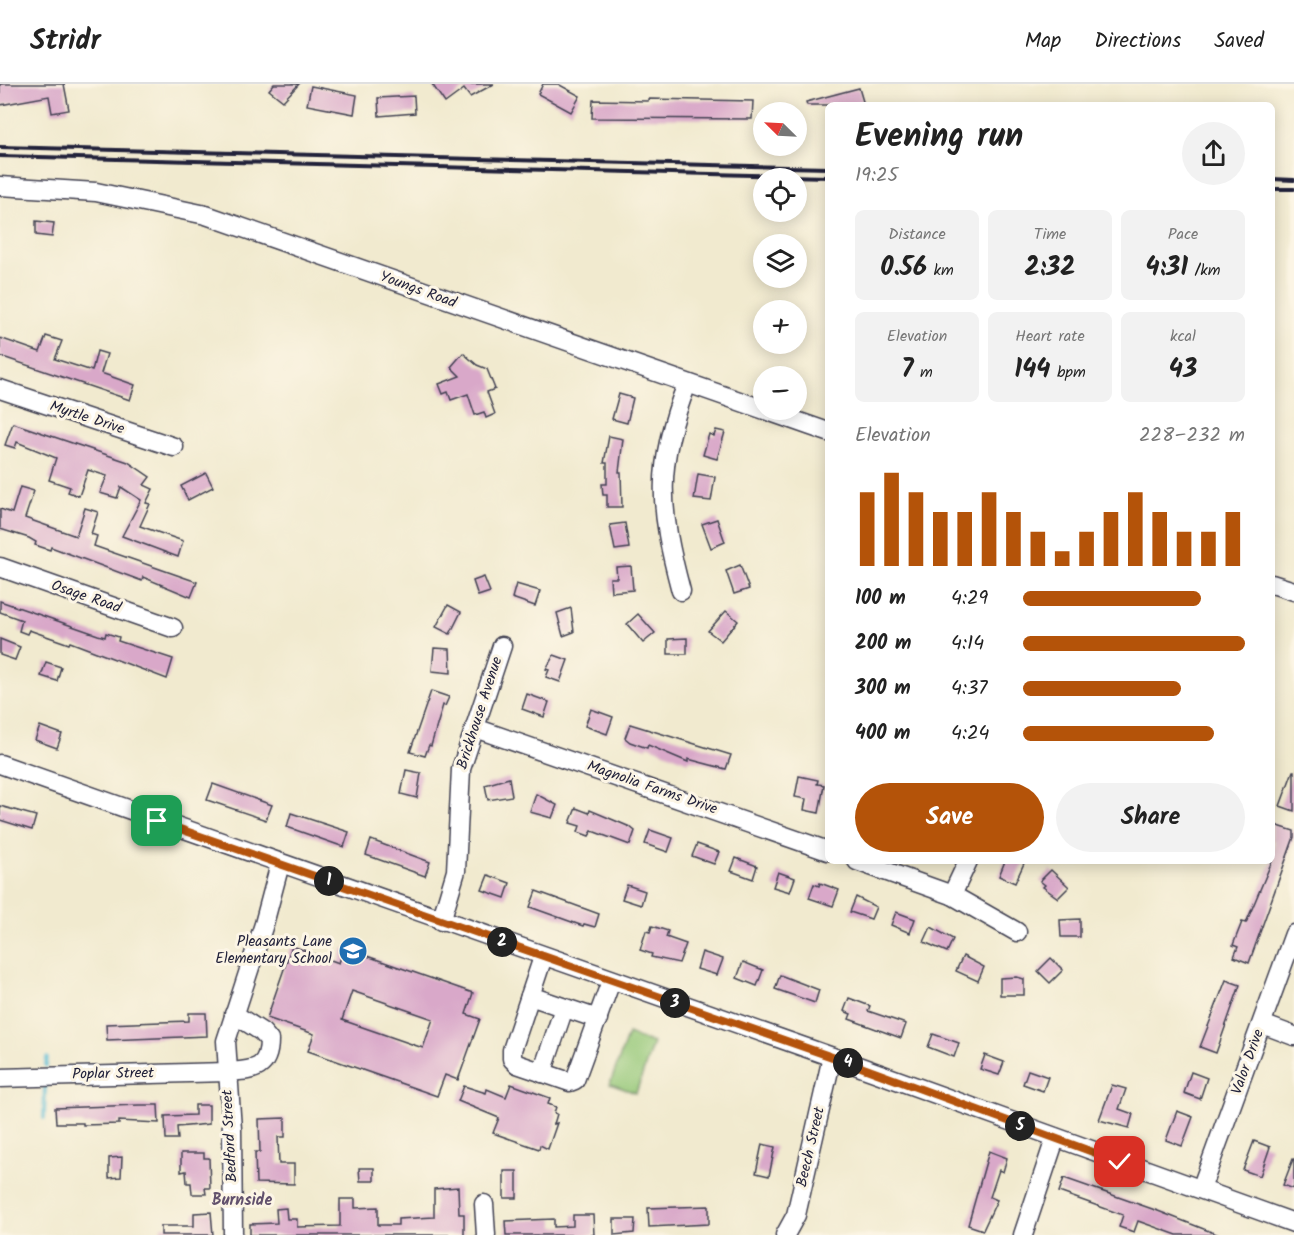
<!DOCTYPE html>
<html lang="en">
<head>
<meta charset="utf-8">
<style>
  body { margin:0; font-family:Kalam,sans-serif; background:#f2f2f2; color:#222; height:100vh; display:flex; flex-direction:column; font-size:22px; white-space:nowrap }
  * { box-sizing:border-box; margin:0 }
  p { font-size:20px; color:#767676 }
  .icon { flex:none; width:33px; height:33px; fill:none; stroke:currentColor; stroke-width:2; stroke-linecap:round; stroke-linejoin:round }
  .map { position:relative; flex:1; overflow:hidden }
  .details { position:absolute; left:825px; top:18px; width:450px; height:762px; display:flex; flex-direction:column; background:#fff; border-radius:9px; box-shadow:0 3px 15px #0003 }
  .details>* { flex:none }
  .needle { width:39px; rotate:294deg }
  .fabs { position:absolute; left:753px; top:18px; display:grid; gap:12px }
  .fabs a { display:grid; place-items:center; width:54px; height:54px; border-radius:50%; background:#fff; box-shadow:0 3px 15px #0003; font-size:30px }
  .pin { position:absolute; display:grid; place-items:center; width:51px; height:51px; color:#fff; margin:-26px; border-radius:12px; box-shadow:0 3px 9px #0006 }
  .km { position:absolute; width:30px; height:30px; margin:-15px; border-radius:50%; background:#222; color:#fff; font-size:16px; line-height:30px; text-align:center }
  .round { display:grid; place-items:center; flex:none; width:63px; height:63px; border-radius:32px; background:#f2f2f2 }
  .head { display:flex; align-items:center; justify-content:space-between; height:102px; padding:0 30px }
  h1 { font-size:33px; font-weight:800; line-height:45px }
  .figures { display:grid; grid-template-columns:repeat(3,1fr); gap:9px; height:102px; padding:6px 30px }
  .figures div { display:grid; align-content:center; border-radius:9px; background:#f2f2f2; text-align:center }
  .figures b { font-size:26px; font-weight:800 }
  .figures small { font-size:16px; font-weight:400 }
  .figures p { font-size:16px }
  .chart { height:168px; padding:12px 30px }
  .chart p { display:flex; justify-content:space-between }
  .chart svg { width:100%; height:108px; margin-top:6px; stroke:#b45309; stroke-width:6 }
  .primary-button { display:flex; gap:12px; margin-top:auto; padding:12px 30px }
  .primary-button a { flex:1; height:69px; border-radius:36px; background:#b45309; color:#fff; font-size:24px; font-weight:800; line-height:69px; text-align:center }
  .primary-button a+a { background:#f2f2f2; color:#222 }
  ul { padding:0 30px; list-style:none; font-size:20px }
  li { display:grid; grid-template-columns:96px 72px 1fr; align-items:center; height:45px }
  li i { height:15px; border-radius:8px; background:#b45309 }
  header { display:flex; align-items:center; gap:36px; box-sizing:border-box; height:84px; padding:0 30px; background:#fff; border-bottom:2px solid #e0e0e0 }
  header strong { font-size:28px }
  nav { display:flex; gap:33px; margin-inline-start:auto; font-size:21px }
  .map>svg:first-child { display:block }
</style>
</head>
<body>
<header>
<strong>Stridr</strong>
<nav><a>Map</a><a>Directions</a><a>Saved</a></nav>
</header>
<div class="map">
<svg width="1294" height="1151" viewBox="0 0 1294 1151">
  <rect width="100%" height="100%" fill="#fcf5e5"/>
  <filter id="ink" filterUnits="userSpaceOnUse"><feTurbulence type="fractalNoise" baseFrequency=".0167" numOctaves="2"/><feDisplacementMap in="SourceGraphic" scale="12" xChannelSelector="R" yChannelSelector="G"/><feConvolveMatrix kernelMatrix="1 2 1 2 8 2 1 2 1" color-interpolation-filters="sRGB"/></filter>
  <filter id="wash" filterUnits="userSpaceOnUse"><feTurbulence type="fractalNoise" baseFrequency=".008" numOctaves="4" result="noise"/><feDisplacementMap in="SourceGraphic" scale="24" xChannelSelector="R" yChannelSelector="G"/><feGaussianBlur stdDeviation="1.35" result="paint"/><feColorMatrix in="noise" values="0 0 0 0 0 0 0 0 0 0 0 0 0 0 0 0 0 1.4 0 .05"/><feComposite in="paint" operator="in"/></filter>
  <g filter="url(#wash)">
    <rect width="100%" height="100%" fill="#f1eacf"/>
    <path fill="#95c878" stroke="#5c755a" stroke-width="1.5" d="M 628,950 L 653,959 L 636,1009 L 610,1000 Z"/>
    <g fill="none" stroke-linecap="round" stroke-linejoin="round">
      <g stroke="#56bbd4" stroke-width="4">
        <path d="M 46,982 L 47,974"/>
        <path d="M 44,1034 L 45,1002"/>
      </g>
    </g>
    <g id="blocks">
      <g fill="#d9a8c9" fill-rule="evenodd">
        <path d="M 0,0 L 64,0 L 69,26 L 52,29 L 49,12 L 0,21 Z"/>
        <path d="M 274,0 L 299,0 L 283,17 L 269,6 Z"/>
        <path d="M 432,0 L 494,0 L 470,13 L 464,5 L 445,19 Z"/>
        <path d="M 543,0 L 558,0 L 580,12 L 571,28 L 538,10 Z"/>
        <path d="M 311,2 L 357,11 L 354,30 L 307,21 Z"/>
        <path d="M 859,4 L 864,21 L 807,21 L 806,18 Z"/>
        <path d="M 414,12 L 415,29 L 379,32 L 378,14 Z"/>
        <path d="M 648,15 L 753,17 L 752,35 L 592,34 L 593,16 L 648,17 Z"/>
        <path d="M 36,137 L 54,139 L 52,153 L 36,151 Z"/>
        <path d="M 46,252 L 62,257 L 55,275 L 92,287 L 97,267 L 107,270 L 101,289 L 135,301 L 130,316 L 0,272 L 0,254 L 40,268 Z"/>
        <path d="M 463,269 L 477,281 L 487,285 L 495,305 L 487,308 L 495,330 L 486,334 L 484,328 L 475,331 L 468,310 L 451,316 L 448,308 L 443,310 L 439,300 L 460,292 L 451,283 Z"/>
        <path d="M 619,310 L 633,314 L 627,339 L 612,335 Z"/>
        <path d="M 13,339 L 128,378 L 150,393 L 144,401 L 153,405 L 146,419 L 150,420 L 140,442 L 183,457 L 178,473 L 122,452 L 141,416 L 121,403 L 117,414 L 100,409 L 107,392 L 88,386 L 79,412 L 68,408 L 70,403 L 49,396 L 56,374 L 17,358 L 15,364 L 5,361 Z"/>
        <path d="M 716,346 L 725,348 L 717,375 L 703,371 L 709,350 L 714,352 Z"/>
        <path d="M 609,352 L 623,355 L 619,388 L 621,388 L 622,423 L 607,423 L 607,411 L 603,411 L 602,400 L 607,400 L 607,379 L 604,379 Z"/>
        <path d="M 206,389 L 213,403 L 188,416 L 181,402 Z"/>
        <path d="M 698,390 L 715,393 L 711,417 L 694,415 Z"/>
        <path d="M 20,403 L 34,407 L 25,434 L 76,452 L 85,424 L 98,428 L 91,450 L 97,452 L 94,462 L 197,498 L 191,513 L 143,493 L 142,497 L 51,463 L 50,466 L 35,461 L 36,458 L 29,454 L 0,445 L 0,425 L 12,429 Z"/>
        <path d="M 717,435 L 725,458 L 711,464 L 702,440 Z"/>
        <path d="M 625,439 L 629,464 L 615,466 L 610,441 Z"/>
        <path d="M 740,481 L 749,505 L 734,510 L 726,487 Z"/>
        <path d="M 631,482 L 633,506 L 611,508 L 610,494 L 617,494 L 616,483 Z"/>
        <path d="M 484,493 L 490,508 L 478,512 L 473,497 Z"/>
        <path d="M 516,500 L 540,507 L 535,522 L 512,514 Z"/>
        <path d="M 0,517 L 98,551 L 105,553 L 106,549 L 119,553 L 118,557 L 173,575 L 167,595 L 70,558 L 69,560 L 29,546 L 27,550 L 19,547 L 22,536 L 0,528 Z"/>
        <path d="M 448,521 L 461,528 L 450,550 L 436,543 Z"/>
        <path d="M 571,524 L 574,548 L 563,552 L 557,529 Z"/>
        <path d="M 726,527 L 738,537 L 721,557 L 708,547 Z"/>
        <path d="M 638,530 L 655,549 L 643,559 L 627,540 Z"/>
        <path d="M 687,554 L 687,570 L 668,570 L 668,555 Z"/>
        <path d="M 0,555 L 20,563 L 15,576 L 0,571 Z"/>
        <path d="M 434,564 L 450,565 L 451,589 L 432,587 Z"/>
        <path d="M 554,571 L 568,576 L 560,598 L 546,593 L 549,586 L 546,585 Z"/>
        <path d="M 46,578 L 61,583 L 57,597 L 41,592 Z"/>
        <path d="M 431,607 L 449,613 L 445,622 L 443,621 L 431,662 L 429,661 L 425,672 L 410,668 Z"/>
        <path d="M 527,610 L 549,618 L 544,633 L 522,625 Z"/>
        <path d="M 591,625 L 613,633 L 607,650 L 585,642 Z"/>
        <path d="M 630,640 L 731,671 L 726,685 L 688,675 L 688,678 L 648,661 L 647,664 L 630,658 L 625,654 Z"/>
        <path d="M 40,642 L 62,650 L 57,664 L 35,656 Z"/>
        <path d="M 406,686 L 421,689 L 417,714 L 401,710 Z"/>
        <path d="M 1293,687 L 1294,687 L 1294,727 L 1280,722 Z"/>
        <path d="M 799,692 L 818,696 L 817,700 L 824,701 L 819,729 L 804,726 L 806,715 L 795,713 Z"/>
        <path d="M 509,694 L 512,712 L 488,716 L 485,701 Z"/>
        <path d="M 213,700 L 272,721 L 266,736 L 207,716 Z"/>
        <path d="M 536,710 L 557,721 L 552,734 L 530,728 Z"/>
        <path d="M 0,722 L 36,732 L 32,746 L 0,736 Z"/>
        <path d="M 576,724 L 589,729 L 590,726 L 630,743 L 635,747 L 630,761 L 592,747 L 589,752 L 578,748 L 580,742 L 570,739 Z"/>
        <path d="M 291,729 L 349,748 L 344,763 L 287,743 Z"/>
        <path d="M 1272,740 L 1294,747 L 1294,753 L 1249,879 L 1234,873 L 1238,863 L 1233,861 L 1242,838 L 1246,839 L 1272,777 L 1275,756 L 1272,756 Z"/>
        <path d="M 650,746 L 673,754 L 668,768 L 645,760 Z"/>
        <path d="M 371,756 L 430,778 L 425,792 L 366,771 Z"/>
        <path d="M 697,760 L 719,768 L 714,780 L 692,772 Z"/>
        <path d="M 736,774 L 757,782 L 753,795 L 731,787 Z"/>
        <path d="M 1005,777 L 1025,777 L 1015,799 L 999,792 Z"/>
        <path d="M 1051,786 L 1069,803 L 1058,814 L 1043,803 L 1045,801 L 1040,797 Z"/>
        <path d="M 778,788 L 795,794 L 790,808 L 773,803 Z"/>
        <path d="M 488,791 L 510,799 L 505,814 L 482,806 Z"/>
        <path d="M 820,799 L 839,806 L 833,822 L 809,814 L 814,800 L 819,802 Z"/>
        <path d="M 627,801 L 645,807 L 641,821 L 622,815 Z"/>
        <path d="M 536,807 L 599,830 L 595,843 L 584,840 L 583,842 L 530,823 Z"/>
        <path d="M 856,813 L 876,823 L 871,835 L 850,828 Z"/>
        <path d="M 896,828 L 915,835 L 910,849 L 891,841 Z"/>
        <path d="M 1080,835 L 1080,853 L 1061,853 L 1060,836 Z"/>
        <path d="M 652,842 L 668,847 L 666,853 L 686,860 L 679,879 L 651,873 L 652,870 L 640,866 L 646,847 L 650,848 Z"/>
        <path d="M 931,843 L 953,855 L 947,868 L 924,858 Z"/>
        <path d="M 292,862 L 339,879 L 344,864 L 473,909 L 466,930 L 480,935 L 458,996 L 445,991 L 437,1012 L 308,967 L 314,950 L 267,934 ZM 352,907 L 433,935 L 423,964 L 342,936 Z"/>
        <path d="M 702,868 L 723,875 L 717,891 L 697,885 Z"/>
        <path d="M 963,872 L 984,883 L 978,897 L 956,887 Z"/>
        <path d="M 1051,874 L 1063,886 L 1050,899 L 1038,887 Z"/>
        <path d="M 743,878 L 763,886 L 757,902 L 737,894 Z"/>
        <path d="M 780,891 L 819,906 L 815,919 L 775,905 Z"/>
        <path d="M 1017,893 L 1024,895 L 1024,911 L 1000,911 L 1000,894 Z"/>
        <path d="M 1226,896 L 1240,901 L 1216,969 L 1200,963 Z"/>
        <path d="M 849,914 L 870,922 L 868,927 L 906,940 L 901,954 L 849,935 L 851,930 L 844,927 Z"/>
        <path d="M 189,929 L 206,929 L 207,952 L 107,956 L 106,940 L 189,937 Z"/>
        <path d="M 933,950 L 959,959 L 954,973 L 928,963 Z"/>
        <path d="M 985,971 L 1004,978 L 999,991 L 980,985 Z"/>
        <path d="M 1028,986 L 1048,993 L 1043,1007 L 1023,1000 Z"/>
        <path d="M 1191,988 L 1207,994 L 1200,1015 L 1184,1009 Z"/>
        <path d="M 511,1000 L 550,1014 L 548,1020 L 556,1023 L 554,1029 L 557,1030 L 554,1040 L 557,1039 L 548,1065 L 540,1061 L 539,1065 L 493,1049 L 499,1034 L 458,1017 L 464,1002 L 486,1009 L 487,1005 L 506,1013 Z"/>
        <path d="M 1112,1001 L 1126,1005 L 1119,1025 L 1133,1030 L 1129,1044 L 1099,1036 Z"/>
        <path d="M 139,1021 L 158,1021 L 159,1039 L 119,1037 L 119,1040 L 83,1041 L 83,1039 L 56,1039 L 55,1024 Z"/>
        <path d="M 195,1021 L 209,1021 L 209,1040 L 177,1043 L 178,1055 L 166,1055 L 165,1032 L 195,1031 Z"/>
        <path d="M 1177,1027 L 1193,1033 L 1182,1062 L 1166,1056 Z"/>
        <path d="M 285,1034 L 285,1053 L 278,1053 L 279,1080 L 294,1080 L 294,1100 L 256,1099 L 255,1068 L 260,1068 L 259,1035 Z"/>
        <path d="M 1254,1057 L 1270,1063 L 1260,1092 L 1243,1086 Z"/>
        <path d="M 762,1060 L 775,1063 L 769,1092 L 756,1089 Z"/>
        <path d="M 989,1067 L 1007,1074 L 1003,1088 L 999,1086 L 990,1113 L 997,1116 L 983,1146 L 968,1141 Z"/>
        <path d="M 181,1069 L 204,1069 L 204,1074 L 209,1074 L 210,1104 L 205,1104 L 206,1110 L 192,1110 L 191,1099 L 187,1099 L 186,1087 L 181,1088 Z"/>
        <path d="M 122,1073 L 121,1093 L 109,1094 L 109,1074 Z"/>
        <path d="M 1293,1075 L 1294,1075 L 1294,1105 L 1283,1101 Z"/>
        <path d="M 359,1084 L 374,1084 L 374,1097 L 360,1097 Z"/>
        <rect x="504" y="1087" width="13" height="27"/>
        <path d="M 1064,1094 L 1158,1127 L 1219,1151 L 1177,1151 L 1138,1137 L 1134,1148 L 1119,1143 L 1123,1131 L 1059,1108 Z"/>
        <path d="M 458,1103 L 459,1130 L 464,1130 L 464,1151 L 250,1151 L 250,1140 L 277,1139 L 276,1125 L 286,1124 L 287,1135 L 297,1135 L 297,1143 L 340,1142 L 340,1115 L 355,1115 L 355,1124 L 378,1123 L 378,1141 L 398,1141 L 398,1135 L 434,1133 L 434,1105 Z"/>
        <path d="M 709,1122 L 709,1140 L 649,1143 L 648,1124 Z"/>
        <path d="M 211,1128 L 213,1151 L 161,1151 L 161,1142 L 194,1142 L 194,1129 Z"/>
        <path d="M 573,1131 L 593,1131 L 594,1151 L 506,1151 L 505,1137 L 554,1135 L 554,1143 L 573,1142 Z"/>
        <path d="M 614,1135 L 635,1135 L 634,1149 L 614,1151 Z"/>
      </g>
    </g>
  </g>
  <g filter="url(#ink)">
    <use href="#blocks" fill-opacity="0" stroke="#414051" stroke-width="1.5"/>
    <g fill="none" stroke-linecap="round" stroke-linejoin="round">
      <g stroke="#414051" stroke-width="21">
        <g id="minor">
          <path d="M 0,102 L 96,108 L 206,131 L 828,348"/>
          <path d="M 0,305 L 174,363"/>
          <path d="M 0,483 L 173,544"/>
          <path d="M 1272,500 L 1294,507"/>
          <path d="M 681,507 C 659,425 655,380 687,300"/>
          <path d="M 475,644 L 828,767"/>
          <path d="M 0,680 L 858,982 L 1294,1139"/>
          <path d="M 857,777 L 952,811 L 1017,848"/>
          <path d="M 952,811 L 968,777"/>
          <path d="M 441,837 L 456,787 L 461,685 L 502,562"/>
          <path d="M 543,873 L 512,966 L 512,975 L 517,980 L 570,998 L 575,996 L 611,897"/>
          <path d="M 530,912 L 598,935"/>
          <path d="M 1262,940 L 1294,952"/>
          <path d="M 542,989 L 564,924"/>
          <path d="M 0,994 L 227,988 C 252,986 269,987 269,956 L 262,948 L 234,930"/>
          <path d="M 1201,1105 L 1294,850"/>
          <path d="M 484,1120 L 486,1151"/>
          <path d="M 233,1151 L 232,1045 L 226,957 L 264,840 L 280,780"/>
          <path d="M 785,1151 L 796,1131 L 832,973"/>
          <path d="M 1023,1151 L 1055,1055"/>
        </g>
      </g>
      <use href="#minor" stroke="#fff" stroke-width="18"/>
      <g stroke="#22223b" stroke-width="4">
        <path d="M 0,63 L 828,84"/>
        <path d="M 0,72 L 828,93"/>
        <path d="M 1272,95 L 1294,96"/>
        <path d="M 1272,105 L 1294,105"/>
      </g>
    </g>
  </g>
  <g fill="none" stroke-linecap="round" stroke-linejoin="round" filter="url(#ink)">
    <g stroke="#fff" stroke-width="12">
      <path id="route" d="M 157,737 L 858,982 L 1120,1078"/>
    </g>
    <use href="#route" stroke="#b45309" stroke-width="8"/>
  </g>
  <defs>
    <g id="school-disc" transform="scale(1.5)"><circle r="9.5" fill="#1f6fb2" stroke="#fcf5e5"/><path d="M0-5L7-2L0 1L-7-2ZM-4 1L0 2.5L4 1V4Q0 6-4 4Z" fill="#fff"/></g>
  </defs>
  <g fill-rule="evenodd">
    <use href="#school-disc" x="353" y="867"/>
  </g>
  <g text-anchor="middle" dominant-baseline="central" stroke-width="6" stroke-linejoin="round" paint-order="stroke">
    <g font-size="15" fill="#22223b" stroke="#fcf5e5">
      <text transform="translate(418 206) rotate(20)">Youngs Road</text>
      <text transform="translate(87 334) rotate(18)">Myrtle Drive</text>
      <text transform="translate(86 513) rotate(19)">Osage Road</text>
      <text transform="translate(480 629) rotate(-72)">Brickhouse Avenue</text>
      <text transform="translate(652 704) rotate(19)">Magnolia Farms Drive</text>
      <text transform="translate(1248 978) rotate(-70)">Valor Drive</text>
      <text transform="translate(113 990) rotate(-1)">Poplar Street</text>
      <text transform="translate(230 1052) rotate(-93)">Bedford Street</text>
      <text transform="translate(811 1063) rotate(-77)">Beech Street</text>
    </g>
    <g font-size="15" fill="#22223b" stroke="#fcf5e5" text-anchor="end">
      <text x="332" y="858">Pleasants Lane<tspan x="332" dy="17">Elementary School</tspan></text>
    </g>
    <g font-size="16" font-weight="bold" fill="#62516d" stroke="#fcf5e5">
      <text x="242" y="1116">Burnside</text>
    </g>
  </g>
</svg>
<div class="fabs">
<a><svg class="needle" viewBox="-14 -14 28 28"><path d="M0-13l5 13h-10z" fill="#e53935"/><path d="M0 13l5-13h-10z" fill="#767676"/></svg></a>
<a><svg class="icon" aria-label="locate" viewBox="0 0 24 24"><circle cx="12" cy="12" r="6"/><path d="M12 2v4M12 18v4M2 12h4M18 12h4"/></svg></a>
<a><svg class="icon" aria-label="layers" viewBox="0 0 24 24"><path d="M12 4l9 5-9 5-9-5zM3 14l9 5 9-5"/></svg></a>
<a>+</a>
<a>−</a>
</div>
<div class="pin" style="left:157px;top:737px;background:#1e9e55"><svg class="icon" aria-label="arrive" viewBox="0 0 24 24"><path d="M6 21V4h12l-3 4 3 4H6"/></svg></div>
<div class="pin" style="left:1120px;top:1078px;background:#d93025"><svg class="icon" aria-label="check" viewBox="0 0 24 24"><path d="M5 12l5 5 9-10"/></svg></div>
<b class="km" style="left:329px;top:797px">1</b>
<b class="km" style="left:502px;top:858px">2</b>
<b class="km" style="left:675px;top:919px">3</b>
<b class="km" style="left:848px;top:979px">4</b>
<b class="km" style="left:1020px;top:1042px">5</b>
<section class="details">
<div class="head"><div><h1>Evening run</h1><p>19:25</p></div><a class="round"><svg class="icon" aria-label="share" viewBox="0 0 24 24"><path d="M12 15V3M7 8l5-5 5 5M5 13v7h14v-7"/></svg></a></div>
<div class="figures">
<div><p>Distance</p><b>0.56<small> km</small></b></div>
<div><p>Time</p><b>2:32</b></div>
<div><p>Pace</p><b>4:31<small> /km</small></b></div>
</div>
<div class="figures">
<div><p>Elevation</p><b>7<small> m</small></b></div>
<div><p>Heart rate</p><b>144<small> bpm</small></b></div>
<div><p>kcal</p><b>43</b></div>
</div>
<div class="chart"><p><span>Elevation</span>228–232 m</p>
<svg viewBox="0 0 160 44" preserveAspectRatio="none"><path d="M5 44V14M15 44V6M25 44V14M35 44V22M45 44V22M55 44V14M65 44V22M75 44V30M85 44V38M95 44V30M105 44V22M115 44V14M125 44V22M135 44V30M145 44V30M155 44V22"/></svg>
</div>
<ul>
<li><b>100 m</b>4:29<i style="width:80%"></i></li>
<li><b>200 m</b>4:14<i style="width:100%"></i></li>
<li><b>300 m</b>4:37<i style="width:71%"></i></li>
<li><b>400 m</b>4:24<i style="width:86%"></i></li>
</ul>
<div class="primary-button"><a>Save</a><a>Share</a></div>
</section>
</div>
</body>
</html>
